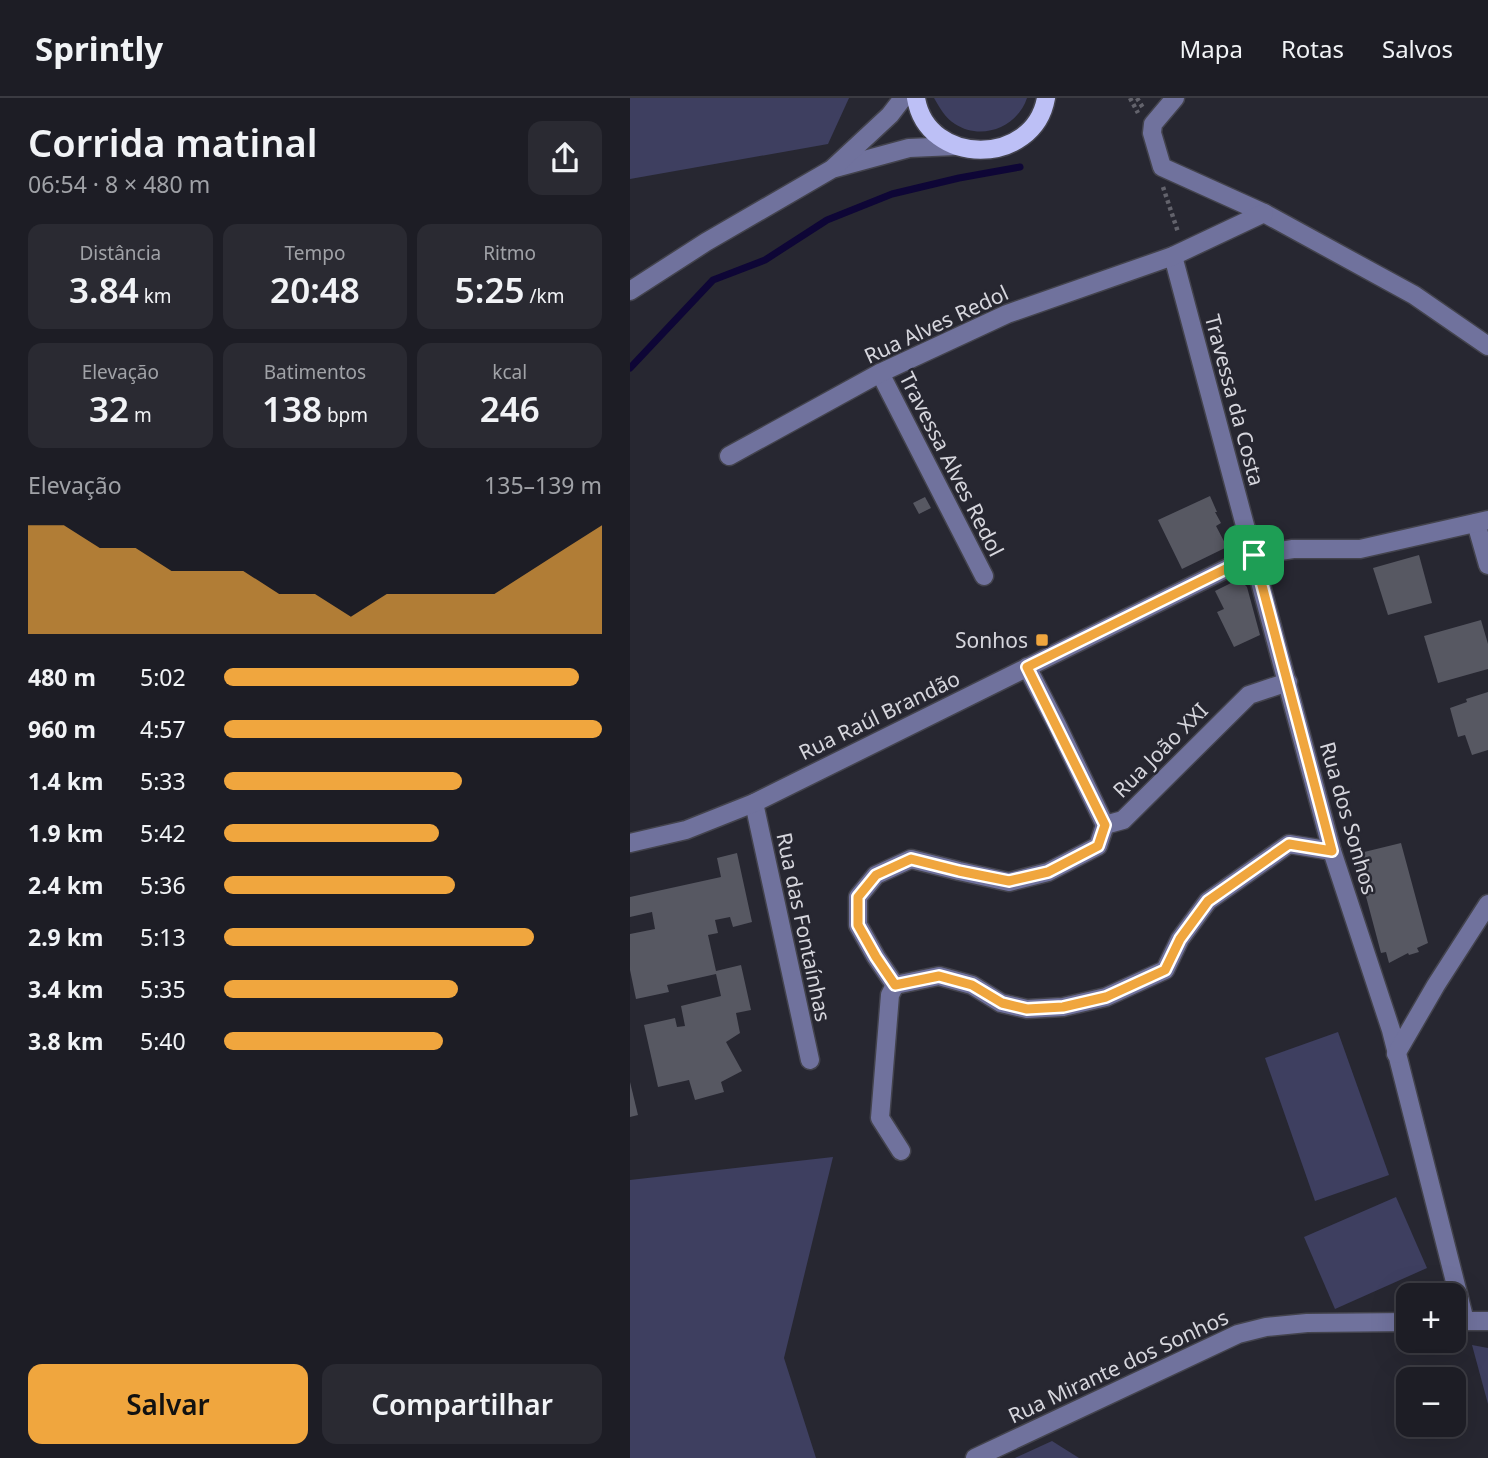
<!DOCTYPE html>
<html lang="pt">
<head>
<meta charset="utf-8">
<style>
  body { margin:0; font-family:"Noto Sans",sans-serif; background:#2a2a32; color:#f1f3f6; height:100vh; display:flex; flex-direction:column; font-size:26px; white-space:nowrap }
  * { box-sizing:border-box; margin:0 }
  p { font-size:23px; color:#a0a2a7 }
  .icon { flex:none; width:38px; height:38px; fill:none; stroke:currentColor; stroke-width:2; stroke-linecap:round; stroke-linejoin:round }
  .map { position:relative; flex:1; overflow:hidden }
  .side { display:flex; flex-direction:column; background:#1d1d25; width:630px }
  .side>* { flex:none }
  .buttons { position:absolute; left:766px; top:1185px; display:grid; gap:14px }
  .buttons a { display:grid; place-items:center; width:70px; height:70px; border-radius:14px; background:#1d1d25; box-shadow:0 7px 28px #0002,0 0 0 2px #3b3b42; font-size:35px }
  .pin { position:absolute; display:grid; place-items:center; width:60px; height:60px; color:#fff; margin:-30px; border-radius:14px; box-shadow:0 4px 10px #0006 }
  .round { display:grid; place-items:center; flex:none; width:74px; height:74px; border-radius:14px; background:#2a2a32 }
  .overview { display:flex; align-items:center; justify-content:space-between; height:119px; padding:0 28px }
  h1 { font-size:38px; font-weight:600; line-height:52px }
  .metrics { display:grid; grid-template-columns:repeat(3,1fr); gap:10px; height:119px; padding:7px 28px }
  .metrics div { display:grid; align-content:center; border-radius:14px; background:#2a2a32; text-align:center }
  .metrics b { font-size:35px; font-weight:600 }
  .metrics small { font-size:19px; font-weight:400 }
  .metrics p { font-size:19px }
  .chart { height:196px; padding:14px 28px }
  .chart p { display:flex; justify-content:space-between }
  .chart svg { width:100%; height:126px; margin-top:7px; fill:#f0a63e; opacity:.7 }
  .cta { display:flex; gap:14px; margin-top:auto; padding:14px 28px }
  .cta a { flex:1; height:80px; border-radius:14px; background:#f0a63e; color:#111; font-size:28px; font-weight:600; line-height:80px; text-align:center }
  .cta a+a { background:#2a2a32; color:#f1f3f6 }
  ul { padding:0 28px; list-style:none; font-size:23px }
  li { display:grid; grid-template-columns:112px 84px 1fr; align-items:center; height:52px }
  li i { height:18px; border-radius:9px; background:#f0a63e }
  header { display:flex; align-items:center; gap:42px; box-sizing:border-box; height:98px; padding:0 35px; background:#1d1d25; border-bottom:2px solid #3b3b42 }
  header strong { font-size:33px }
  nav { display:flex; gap:38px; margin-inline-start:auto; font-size:24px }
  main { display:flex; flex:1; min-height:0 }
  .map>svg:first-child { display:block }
</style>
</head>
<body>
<header>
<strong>Sprintly</strong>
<nav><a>Mapa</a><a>Rotas</a><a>Salvos</a></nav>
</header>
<main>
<section class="side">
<div class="overview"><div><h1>Corrida matinal</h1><p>06:54 · 8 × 480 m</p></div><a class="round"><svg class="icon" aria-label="share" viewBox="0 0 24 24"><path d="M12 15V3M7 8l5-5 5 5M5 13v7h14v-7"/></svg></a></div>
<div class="metrics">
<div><p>Distância</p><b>3.84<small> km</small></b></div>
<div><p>Tempo</p><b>20:48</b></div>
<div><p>Ritmo</p><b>5:25<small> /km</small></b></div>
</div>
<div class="metrics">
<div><p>Elevação</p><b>32<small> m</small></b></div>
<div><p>Batimentos</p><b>138<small> bpm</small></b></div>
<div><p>kcal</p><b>246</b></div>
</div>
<div class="chart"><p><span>Elevação</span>135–139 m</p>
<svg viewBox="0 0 160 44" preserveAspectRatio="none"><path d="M0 44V6L10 6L20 14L30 14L40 22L50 22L60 22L70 30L80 30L90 38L100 30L110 30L120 30L130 30L140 22L150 14L160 6V44z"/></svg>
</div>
<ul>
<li><b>480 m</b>5:02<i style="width:94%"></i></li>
<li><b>960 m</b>4:57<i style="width:100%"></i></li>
<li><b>1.4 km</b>5:33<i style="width:63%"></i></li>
<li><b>1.9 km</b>5:42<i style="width:57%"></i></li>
<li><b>2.4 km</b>5:36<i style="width:61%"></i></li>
<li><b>2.9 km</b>5:13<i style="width:82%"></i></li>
<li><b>3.4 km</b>5:35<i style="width:62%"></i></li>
<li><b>3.8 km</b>5:40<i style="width:58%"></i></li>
</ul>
<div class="cta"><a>Salvar</a><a>Compartilhar</a></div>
</section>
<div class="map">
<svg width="858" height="1360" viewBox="0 0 858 1360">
  <rect width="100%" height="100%" fill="#272731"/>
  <g fill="#3e3f60">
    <path d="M 0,0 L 219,0 L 198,46 L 0,81 Z"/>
    <path d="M 304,0 L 397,0 C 387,30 351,43 325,26 C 315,20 310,10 304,0 Z"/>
    <path d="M 708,934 L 759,1077 L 685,1103 L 635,960 Z"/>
    <path d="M 203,1059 L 154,1260 L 186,1360 L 0,1360 L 0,1082 Z"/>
    <path d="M 766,1099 L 797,1170 L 705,1211 L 674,1139 Z"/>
    <path d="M 842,1247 L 858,1250 L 858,1306 Z"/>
    <path d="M 422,1343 L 449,1360 L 385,1360 Z"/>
  </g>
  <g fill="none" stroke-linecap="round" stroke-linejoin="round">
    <path stroke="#0e0636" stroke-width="7" d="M 0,270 L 83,182 L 135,162 L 197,122 L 262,96 L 329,80 L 390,69"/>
  </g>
  <g fill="#575862">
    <path d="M 580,398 L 587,414 L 585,414 L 591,425 L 586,428 L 597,449 L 552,471 L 528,422 Z"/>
    <path d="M 295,399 L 301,410 L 289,416 L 283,405 Z"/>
    <path d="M 789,457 L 802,505 L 758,517 L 743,470 Z"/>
    <path d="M 609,481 L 617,489 L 630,537 L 604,549 L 587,514 L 594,511 L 585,493 Z"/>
    <path d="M 851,522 L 858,546 L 858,571 L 808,585 L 794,538 Z"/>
    <path d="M 858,594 L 858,652 L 842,657 L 835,637 L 828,639 L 820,610 L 837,604 L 836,601 Z"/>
    <path d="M 771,745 L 798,845 L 787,850 L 789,854 L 779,857 L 778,855 L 759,865 L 756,854 L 751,855 L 726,761 L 731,760 L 730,755 Z"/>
    <path d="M 107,755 L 122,824 L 103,829 L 100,819 L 85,822 L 88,835 L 78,837 L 86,873 L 111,867 L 121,912 L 106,915 L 110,935 L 96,944 L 112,973 L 91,984 L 94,994 L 65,1002 L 59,982 L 28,989 L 14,927 L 45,920 L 47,929 L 55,928 L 51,908 L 91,898 L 86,876 L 37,887 L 39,894 L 6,901 L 0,872 L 0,836 L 25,831 L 22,814 L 0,819 L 0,799 L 91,779 L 87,760 Z"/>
    <path d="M 0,984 L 8,1017 L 0,1019 Z"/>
  </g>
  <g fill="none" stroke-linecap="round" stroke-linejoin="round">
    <g stroke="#43434d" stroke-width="21">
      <g id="minor">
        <path d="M 545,0 L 523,26 L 522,35 L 532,69 L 634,115 L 784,197 L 858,248"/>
        <path d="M 205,70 L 279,50 L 325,48"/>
        <path d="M 543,158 L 702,753 L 761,932 L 835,1223"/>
        <path d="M 0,193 L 76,144 L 202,71 L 260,17 L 273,0"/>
        <path d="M 250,275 L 354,478"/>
        <path d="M 99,358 L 250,275 L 377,216 L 543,158 L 634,115"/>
        <path d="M 846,425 L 858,467"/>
        <path d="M 397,569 L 427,627 L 475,727"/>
        <path d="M 124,705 L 180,962"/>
        <path d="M 475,727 L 493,722 L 619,597 L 658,584"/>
        <path d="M 0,745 L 56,732 L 124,705 L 624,457 L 663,451 L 730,451 L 858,422"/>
        <path d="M 265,887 L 309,878 L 342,887 L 371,905 L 397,911 L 433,909 L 476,899 L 535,872 L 550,841 L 578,803 L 659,746 L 702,753"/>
        <path d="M 265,887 L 246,859 L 228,827 L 228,799 L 246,777 L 281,761 L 329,773 L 379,784 L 418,774 L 468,748 L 475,727"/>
        <path d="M 265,887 L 260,897 L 250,1020 L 271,1053"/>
        <path d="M 766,956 L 806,887 L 858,806"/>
        <path d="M 824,1223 L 858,1223"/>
        <path d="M 345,1360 L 608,1236 L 636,1229 L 677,1225 L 779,1224"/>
      </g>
    </g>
    <g stroke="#43434d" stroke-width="21">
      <path id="major" d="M 286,0 C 297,69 404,69 416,0"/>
    </g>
    <g stroke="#63636c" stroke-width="4.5" stroke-dasharray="3.5 3.5" stroke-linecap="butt">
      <path d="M 500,0 L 508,15"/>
      <path d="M 507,0 L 513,10"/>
      <path d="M 533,89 L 548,134"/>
    </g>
    <use href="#minor" stroke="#70729d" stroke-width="18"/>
    <use href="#major" stroke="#bdc0f6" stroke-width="18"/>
  </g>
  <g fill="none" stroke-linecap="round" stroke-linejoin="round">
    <g stroke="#fff" stroke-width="14">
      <path id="route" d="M 624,457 L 702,753 L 659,746 L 578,803 L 550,841 L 535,872 L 476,899 L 433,909 L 397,911 L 372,905 L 342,887 L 309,878 L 265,887 L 246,859 L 228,827 L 228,799 L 246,777 L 281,761 L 329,773 L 379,783 L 418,774 L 468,748 L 475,727 L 397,569 Z"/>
    </g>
    <use href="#route" stroke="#f0a63e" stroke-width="9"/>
  </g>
  <rect fill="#f0a63e" stroke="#272731" stroke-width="2.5" x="405" y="535" width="14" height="14" rx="3.5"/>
  <g text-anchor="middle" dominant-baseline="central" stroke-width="5" stroke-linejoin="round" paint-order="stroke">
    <g font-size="21" fill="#d6d6dd" stroke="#272731">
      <text transform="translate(306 226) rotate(-25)">Rua Alves Redol</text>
      <text transform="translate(605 302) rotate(75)">Travessa da Costa</text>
      <text transform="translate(322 366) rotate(63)">Travessa Alves Redol</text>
      <text transform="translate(249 617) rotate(-26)">Rua Raúl Brandão</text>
      <text transform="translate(530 652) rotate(-45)">Rua João XXI</text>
      <text transform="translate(719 720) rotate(74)">Rua dos Sonhos</text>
      <text transform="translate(174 829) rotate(78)">Rua das Fontaínhas</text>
      <text transform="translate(488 1268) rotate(-25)">Rua Mirante dos Sonhos</text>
    </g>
    <g font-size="21" fill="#d6d6dd" stroke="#272731" text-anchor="end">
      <text x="398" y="542">Sonhos</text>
    </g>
  </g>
</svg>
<div class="buttons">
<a>+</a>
<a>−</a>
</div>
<div class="pin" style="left:624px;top:457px;background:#1e9e55"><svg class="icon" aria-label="arrive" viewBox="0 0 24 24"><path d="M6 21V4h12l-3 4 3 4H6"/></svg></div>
</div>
</main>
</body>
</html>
